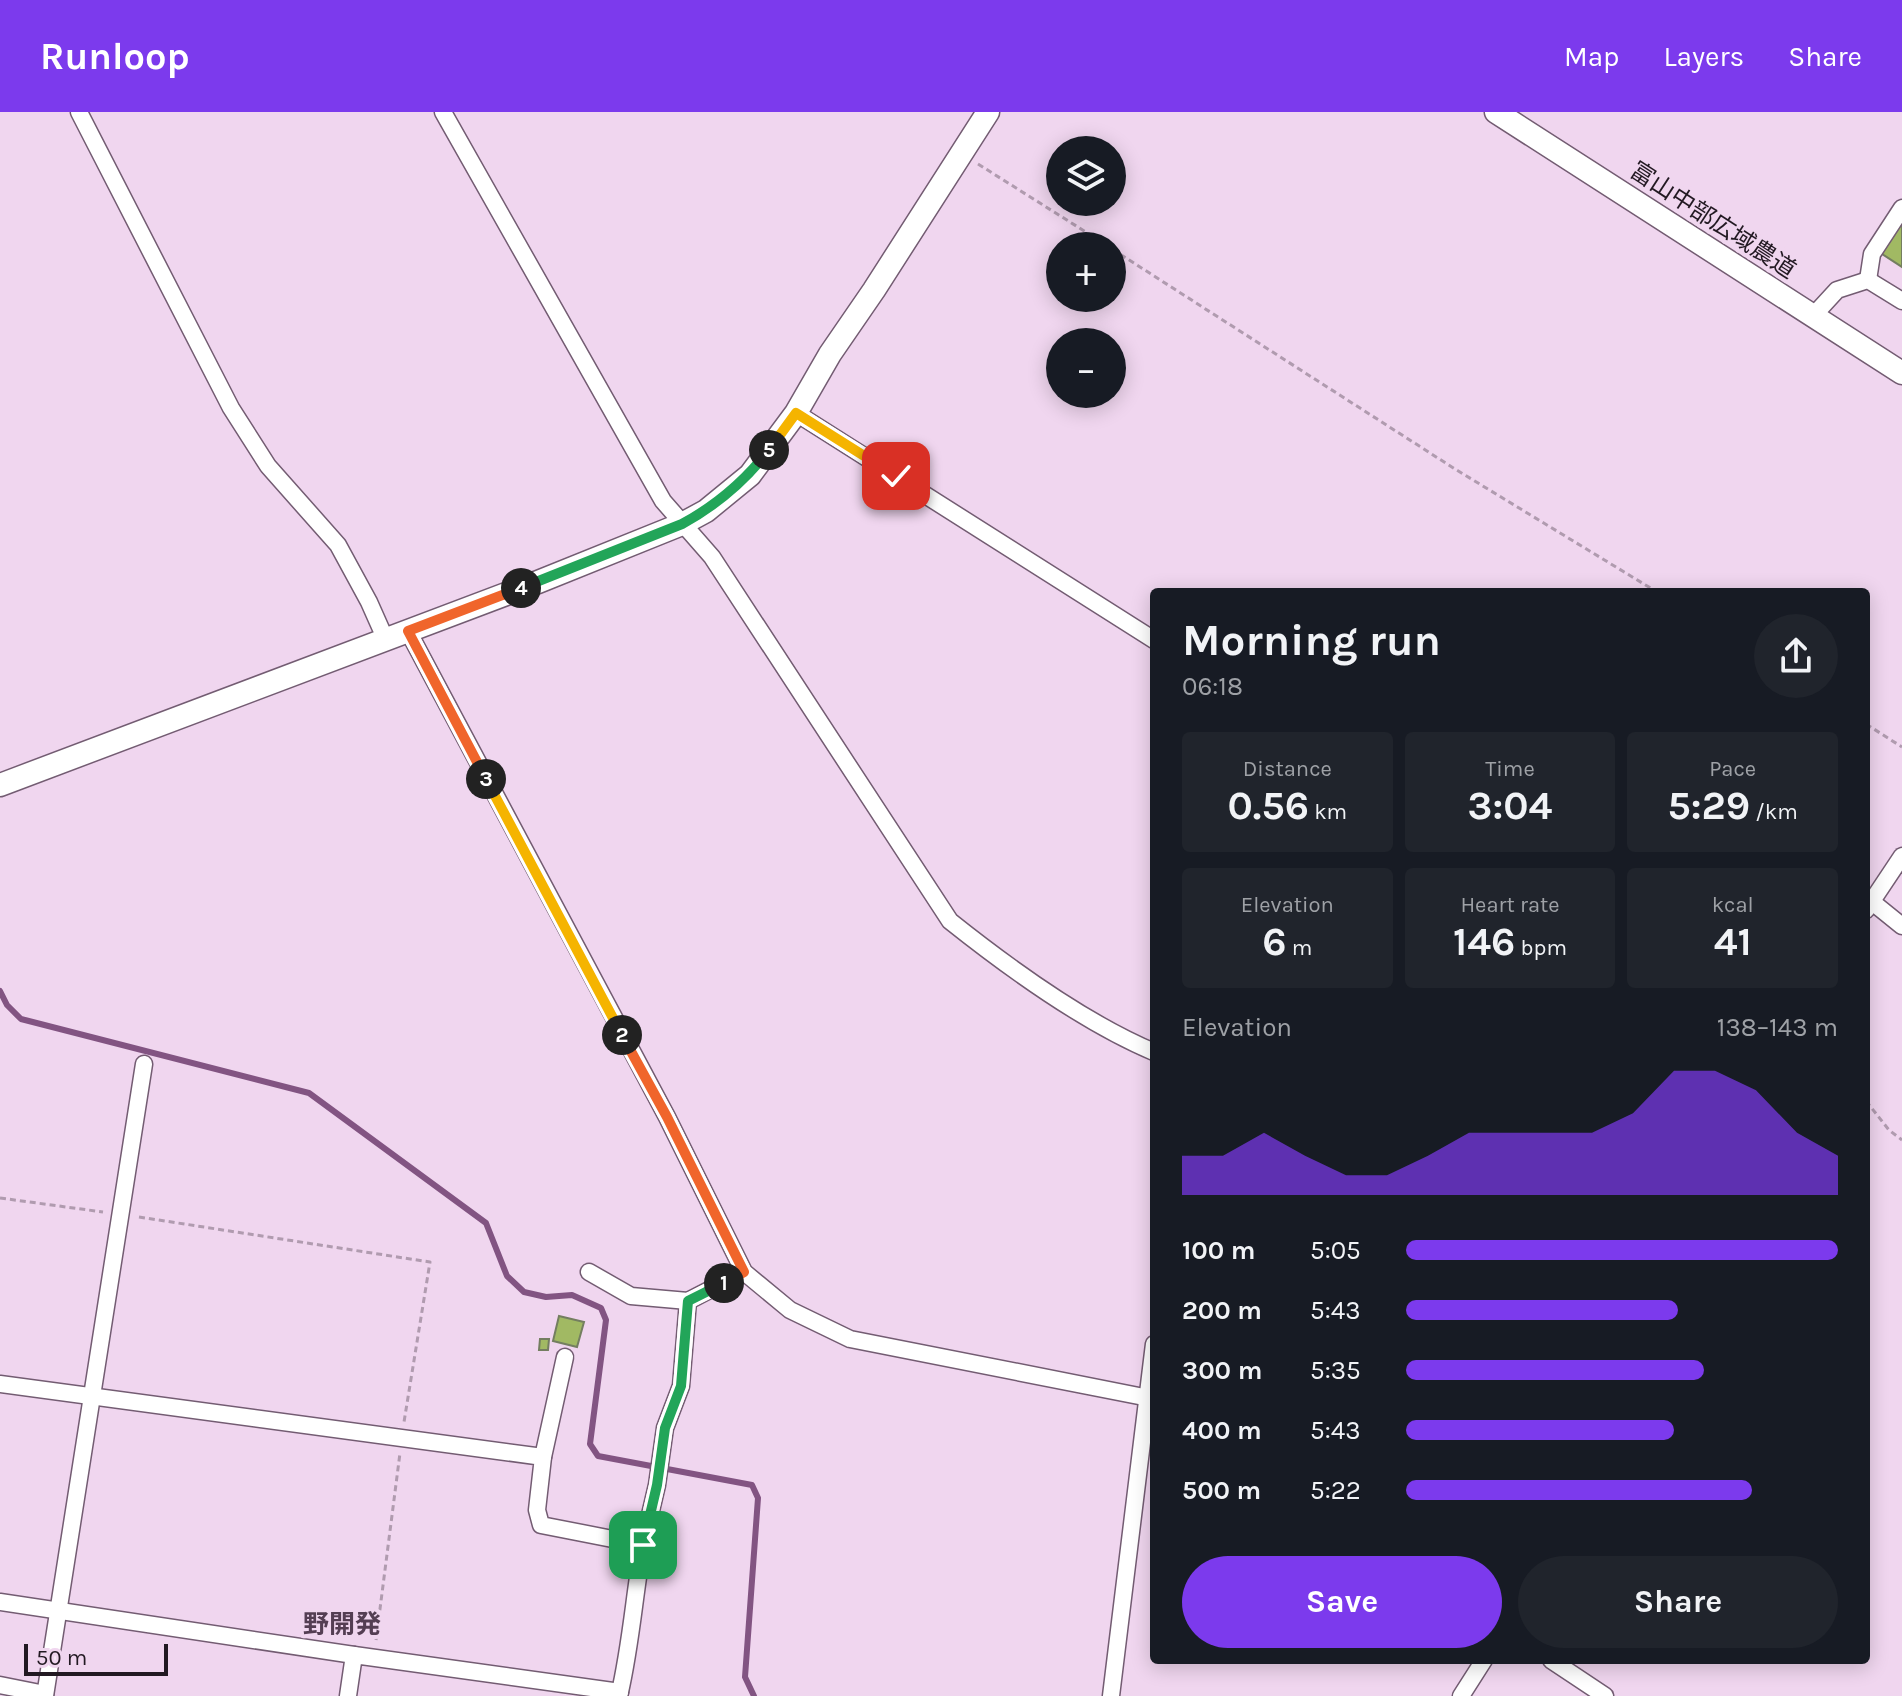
<!DOCTYPE html>
<html lang="en">
<head>
<meta charset="utf-8">
<style>
  body { margin:0; font-family:Karla,"Noto Sans JP",sans-serif; background:#20242c; color:#f1f3f6; height:100vh; display:flex; flex-direction:column; font-size:30px; white-space:nowrap }
  * { box-sizing:border-box; margin:0 }
  p { font-size:26px; color:#9ea1a6 }
  .icon { flex:none; width:44px; height:44px; fill:none; stroke:currentColor; stroke-width:2; stroke-linecap:round; stroke-linejoin:round }
  .map { position:relative; flex:1; overflow:hidden }
  .drawer { position:absolute; left:1150px; top:476px; width:720px; height:1076px; display:flex; flex-direction:column; background:#171b24; border-radius:8px; box-shadow:0 4px 20px #0003 }
  .drawer>* { flex:none }
  .buttons { position:absolute; left:1046px; top:24px; display:grid; gap:16px }
  .buttons a { display:grid; place-items:center; width:80px; height:80px; border-radius:50%; background:#171b24; box-shadow:0 4px 20px #0003; font-size:40px }
  .scale { position:absolute; left:24px; bottom:20px; width:144px; box-sizing:border-box; padding-left:8px; border:4px solid #221922; border-top:0; font-size:22px; line-height:28px; white-space:nowrap; color:#221922; -webkit-text-stroke:6px #f0d6ef; paint-order:stroke }
  .pin { position:absolute; display:grid; place-items:center; width:68px; height:68px; color:#fff; margin:-34px; border-radius:16px; box-shadow:0 4px 12px #0006 }
  .km { position:absolute; width:40px; height:40px; margin:-20px; border-radius:50%; background:#222; color:#fff; font-size:22px; line-height:40px; text-align:center }
  .round { display:grid; place-items:center; flex:none; width:84px; height:84px; border-radius:42px; background:#20242c }
  .headline { display:flex; align-items:center; justify-content:space-between; height:136px; padding:0 32px }
  h1 { font-size:44px; font-weight:700; line-height:60px }
  .metrics { display:grid; grid-template-columns:repeat(3,1fr); gap:12px; height:136px; padding:8px 32px }
  .metrics div { display:grid; align-content:center; border-radius:8px; background:#20242c; text-align:center }
  .metrics b { font-size:40px; font-weight:700 }
  .metrics small { font-size:22px; font-weight:400 }
  .metrics p { font-size:22px }
  .chart { height:224px; padding:16px 32px }
  .chart p { display:flex; justify-content:space-between }
  .chart svg { width:100%; height:144px; margin-top:8px; fill:#7c3aed; opacity:.7 }
  .action { display:flex; gap:16px; margin-top:auto; padding:16px 32px }
  .action a { flex:1; height:92px; border-radius:48px; background:#7c3aed; color:#fff; font-size:32px; font-weight:700; line-height:92px; text-align:center }
  .action a+a { background:#20242c; color:#f1f3f6 }
  ul { padding:0 32px; list-style:none; font-size:26px }
  li { display:grid; grid-template-columns:128px 96px 1fr; align-items:center; height:60px }
  li i { height:20px; border-radius:10px; background:#7c3aed }
  header { display:flex; align-items:center; gap:48px; box-sizing:border-box; height:112px; padding:0 40px; background:#7c3aed; color:#fff }
  header strong { font-size:38px }
  nav { display:flex; gap:44px; margin-inline-start:auto; font-size:28px }
  .map>svg:first-child { display:block }
</style>
</head>
<body>
<header>
<strong>Runloop</strong>
<nav><a>Map</a><a>Layers</a><a>Share</a></nav>
</header>
<div class="map">
<svg width="1902" height="1584" viewBox="0 0 1902 1584">
  <rect width="100%" height="100%" fill="#f0d6ef"/>
  <g fill="none" stroke-linecap="round" stroke-linejoin="round">
    <path stroke="#825482" stroke-width="6" d="M 0,879 L 7,893 L 21,907 L 309,981 L 486,1111 L 507,1164 L 524,1180 L 546,1185 L 572,1183 L 601,1196 L 606,1208 L 590,1332 L 598,1344 L 752,1373 L 758,1386 L 745,1565 L 754,1584"/>
  </g>
  <g fill="#a1b963" stroke="#747e60" stroke-width="2">
    <path d="M 1902,105 L 1902,155 L 1879,140 Z"/>
    <path d="M 559,1204 L 584,1210 L 577,1235 L 553,1229 Z"/>
    <path d="M 540,1227 L 549,1227 L 548,1238 L 539,1238 Z"/>
  </g>
  <g fill="none" stroke-linecap="round" stroke-linejoin="round">
    <g stroke="#735c72" stroke-width="19">
      <g id="street">
        <path d="M 79,0 L 231,296 L 268,354 L 338,433 L 369,490 L 385,526"/>
        <path d="M 443,0 L 663,389 L 712,445 L 950,809 C 1009,856 1085,911 1154,940"/>
        <path d="M 1868,168 L 1872,142 L 1902,96"/>
        <path d="M 1814,203 L 1837,178 L 1868,168 L 1902,189"/>
        <path d="M 796,301 L 1154,528"/>
        <path d="M 408,519 L 667,1005 L 744,1160 L 790,1198 L 850,1227 L 1154,1287"/>
        <path d="M 1871,789 L 1902,814"/>
        <path d="M 1866,798 L 1902,744"/>
        <path d="M 589,1160 L 631,1184 L 688,1189 L 744,1160"/>
        <path d="M 0,1272 L 543,1345 L 537,1398 L 541,1413 L 643,1433 C 634,1484 631,1534 619,1584"/>
        <path d="M 543,1345 L 565,1245"/>
        <path d="M 643,1433 L 657,1373 L 665,1316 L 681,1274 L 688,1189"/>
        <path d="M 0,1490 L 354,1543"/>
        <path d="M 1551,1548 L 1605,1584"/>
        <path d="M 0,1573 L 45,1582"/>
        <path d="M 45,1584 L 144,952"/>
        <path d="M 348,1584 L 354,1543 L 620,1580"/>
        <path d="M 1111,1584 L 1154,1232"/>
        <path d="M 1461,1584 L 1484,1548"/>
      </g>
    </g>
    <g stroke="#735c72" stroke-width="25">
      <g id="secondary">
        <path d="M 1496,0 L 1902,261"/>
        <path d="M 0,673 L 538,470 L 682,412 L 706,399 L 750,363 L 796,301 L 830,242 L 874,178 L 988,0"/>
      </g>
    </g>
    <g stroke="#b09baf" stroke-width="3" stroke-dasharray="6 4" stroke-linecap="butt">
      <path d="M 978,52 L 1108,134"/>
      <path d="M 1112,137 L 1455,357 L 1657,480"/>
      <path d="M 1866,612 L 1902,635"/>
      <path d="M 1866,989 L 1889,1018 L 1902,1028"/>
      <path d="M 0,1086 L 103,1100"/>
      <path d="M 139,1105 L 430,1150 L 404,1310"/>
      <path d="M 376,1528 L 400,1341"/>
    </g>
    <use href="#street" stroke="#fff" stroke-width="16"/>
    <use href="#secondary" stroke="#fff" stroke-width="22"/>
  </g>
  <g fill="none" stroke-linecap="round" stroke-linejoin="round">
    <g stroke="#fff" stroke-width="16">
      <path id="split-1" d="M 643,1433 L 657,1373 L 665,1316 L 681,1274 L 688,1189 L 724,1171"/>
    </g>
    <g stroke="#fff" stroke-width="16">
      <path id="split-2" d="M 622,923 L 667,1005 L 744,1160 L 724,1171"/>
    </g>
    <g stroke="#fff" stroke-width="16">
      <path id="split-3" d="M 486,667 L 622,923"/>
    </g>
    <g stroke="#fff" stroke-width="16">
      <path id="split-4" d="M 486,667 L 408,519 L 521,476"/>
    </g>
    <g stroke="#fff" stroke-width="16">
      <path id="split-5" d="M 521,476 L 682,412 C 717,393 745,369 769,338"/>
    </g>
    <g stroke="#fff" stroke-width="16">
      <path id="split-6" d="M 769,338 L 796,301 L 896,364"/>
    </g>
    <use href="#split-1" stroke="#22a559" stroke-width="10"/>
    <use href="#split-2" stroke="#f0652b" stroke-width="10"/>
    <use href="#split-3" stroke="#f5b400" stroke-width="10"/>
    <use href="#split-4" stroke="#f0652b" stroke-width="10"/>
    <use href="#split-5" stroke="#22a559" stroke-width="10"/>
    <use href="#split-6" stroke="#f5b400" stroke-width="10"/>
  </g>
  <g text-anchor="middle" dominant-baseline="central" stroke-width="8" stroke-linejoin="round" paint-order="stroke">
    <g font-size="24" fill="#221922" stroke="#f0d6ef">
      <text transform="translate(1713 108) rotate(33)">富山中部広域農道</text>
    </g>
    <g font-size="26" font-weight="bold" fill="#543e53" stroke="#f0d6ef">
      <text x="342" y="1512">野開発</text>
    </g>
  </g>
</svg>
<div class="buttons">
<a><svg class="icon" aria-label="layers" viewBox="0 0 24 24"><path d="M12 4l9 5-9 5-9-5zM3 14l9 5 9-5"/></svg></a>
<a>+</a>
<a>−</a>
</div>
<div class="scale">50 m</div>
<div class="pin" style="left:643px;top:1433px;background:#1e9e55"><svg class="icon" aria-label="arrive" viewBox="0 0 24 24"><path d="M6 21V4h12l-3 4 3 4H6"/></svg></div>
<div class="pin" style="left:896px;top:364px;background:#d93025"><svg class="icon" aria-label="check" viewBox="0 0 24 24"><path d="M5 12l5 5 9-10"/></svg></div>
<b class="km" style="left:724px;top:1171px">1</b>
<b class="km" style="left:622px;top:923px">2</b>
<b class="km" style="left:486px;top:667px">3</b>
<b class="km" style="left:521px;top:476px">4</b>
<b class="km" style="left:769px;top:338px">5</b>
<section class="drawer">
<div class="headline"><div><h1>Morning run</h1><p>06:18</p></div><a class="round"><svg class="icon" aria-label="share" viewBox="0 0 24 24"><path d="M12 15V3M7 8l5-5 5 5M5 13v7h14v-7"/></svg></a></div>
<div class="metrics">
<div><p>Distance</p><b>0.56<small> km</small></b></div>
<div><p>Time</p><b>3:04</b></div>
<div><p>Pace</p><b>5:29<small> /km</small></b></div>
</div>
<div class="metrics">
<div><p>Elevation</p><b>6<small> m</small></b></div>
<div><p>Heart rate</p><b>146<small> bpm</small></b></div>
<div><p>kcal</p><b>41</b></div>
</div>
<div class="chart"><p><span>Elevation</span>138–143 m</p>
<svg viewBox="0 0 160 44" preserveAspectRatio="none"><path d="M0 44V32L10 32L20 25L30 32L40 38L50 38L60 32L70 25L80 25L90 25L100 25L110 19L120 6L130 6L140 12L150 25L160 32V44z"/></svg>
</div>
<ul>
<li><b>100 m</b>5:05<i style="width:100%"></i></li>
<li><b>200 m</b>5:43<i style="width:63%"></i></li>
<li><b>300 m</b>5:35<i style="width:69%"></i></li>
<li><b>400 m</b>5:43<i style="width:62%"></i></li>
<li><b>500 m</b>5:22<i style="width:80%"></i></li>
</ul>
<div class="action"><a>Save</a><a>Share</a></div>
</section>
</div>
</body>
</html>
